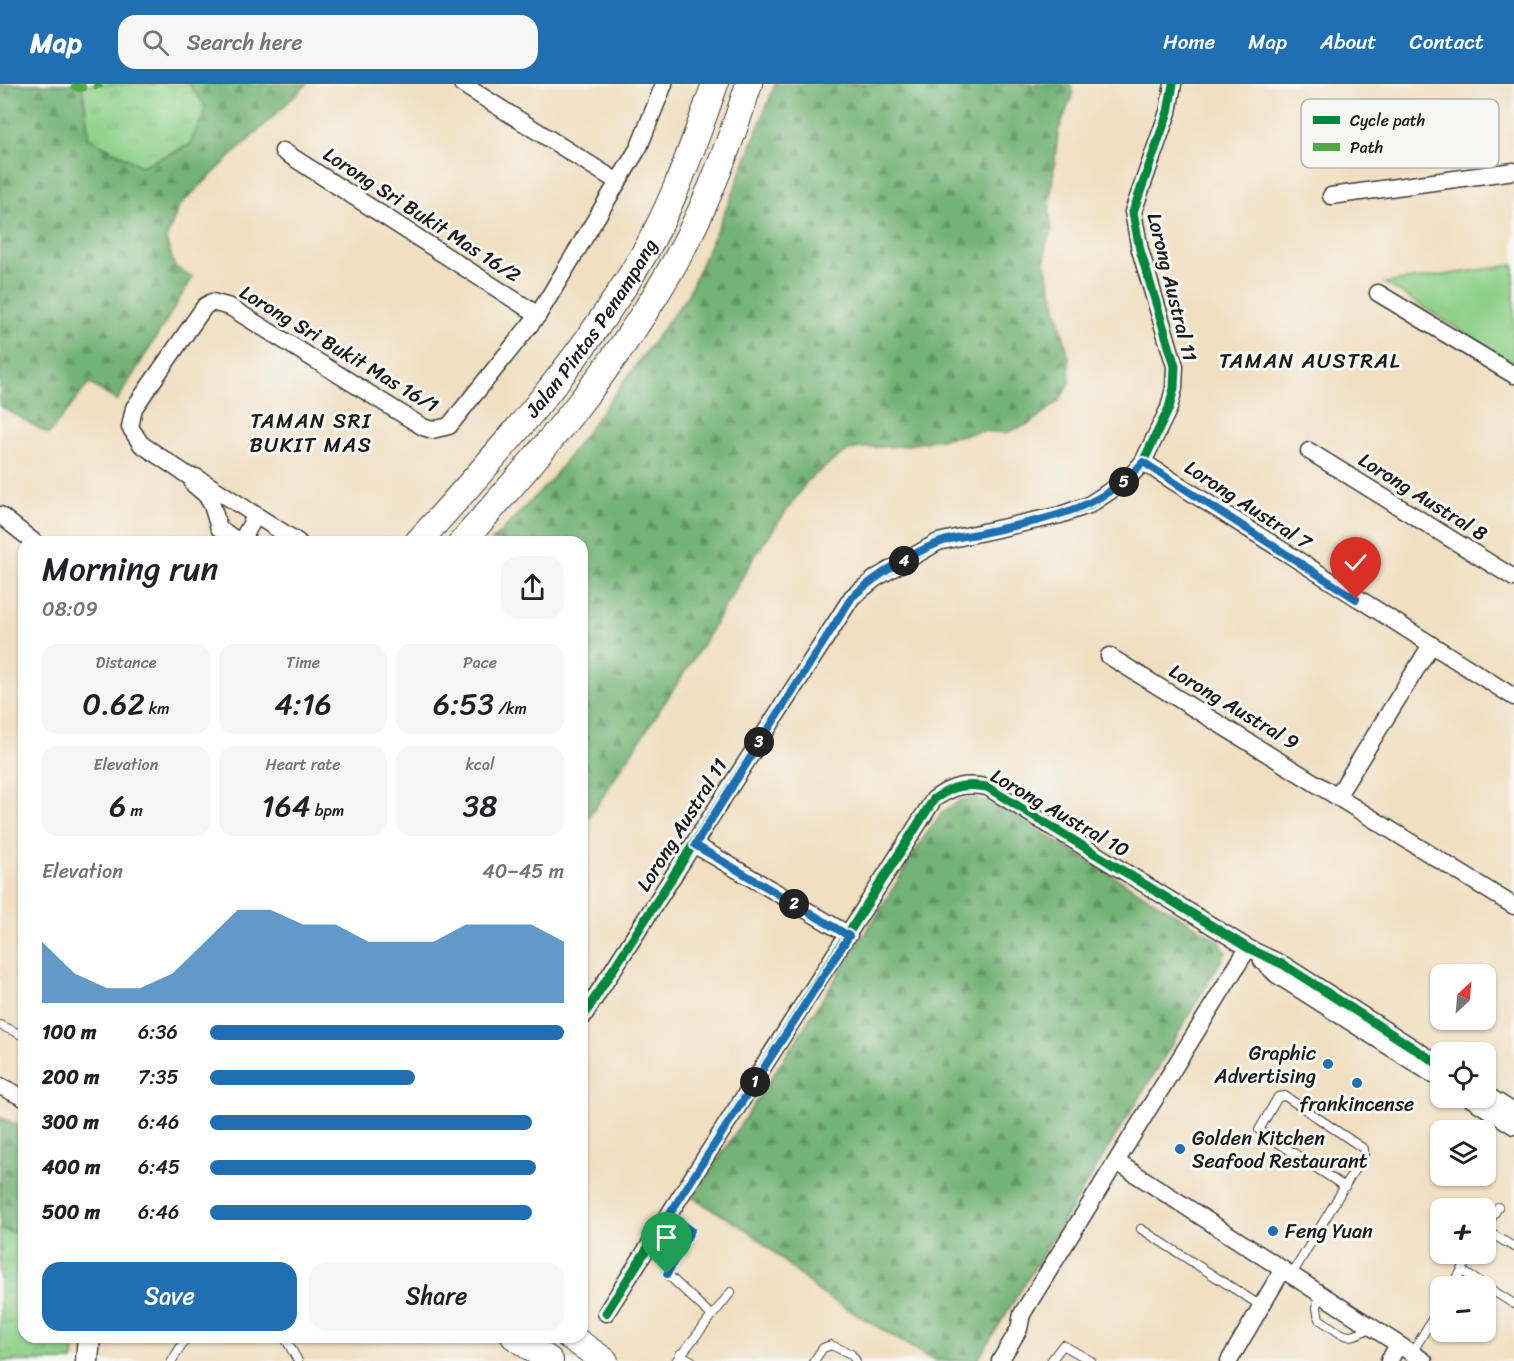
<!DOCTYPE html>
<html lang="en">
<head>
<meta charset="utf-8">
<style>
  body { margin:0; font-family:Sriracha,sans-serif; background:#f6f6f6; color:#202124; height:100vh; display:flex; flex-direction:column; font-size:22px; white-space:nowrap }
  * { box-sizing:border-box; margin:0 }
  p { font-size:20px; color:#757577 }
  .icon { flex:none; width:33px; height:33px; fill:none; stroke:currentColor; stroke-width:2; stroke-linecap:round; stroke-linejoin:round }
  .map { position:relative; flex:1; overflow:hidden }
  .details { position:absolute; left:18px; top:452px; width:570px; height:807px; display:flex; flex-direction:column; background:#fff; border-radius:18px; box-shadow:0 2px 4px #0004 }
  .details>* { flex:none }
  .needle { width:39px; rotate:26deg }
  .fabs { position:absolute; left:1430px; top:880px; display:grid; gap:12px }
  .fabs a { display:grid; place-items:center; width:66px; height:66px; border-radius:12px; background:#fff; box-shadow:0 2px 4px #0004; font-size:30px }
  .pin { position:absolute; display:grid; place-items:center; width:51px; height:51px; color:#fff; margin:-62px -26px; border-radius:50% 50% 50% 0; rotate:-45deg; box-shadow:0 0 6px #0007 }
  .pin .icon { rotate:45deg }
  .km { position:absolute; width:30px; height:30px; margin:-15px; border-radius:50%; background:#222; color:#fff; font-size:16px; line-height:30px; text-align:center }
  .round { display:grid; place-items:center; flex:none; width:63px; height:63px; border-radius:18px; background:#f6f6f6 }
  .overview { display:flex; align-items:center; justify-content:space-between; height:102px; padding:0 24px }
  h1 { font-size:33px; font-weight:600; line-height:45px }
  .metrics { display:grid; grid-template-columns:repeat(3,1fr); gap:9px; height:102px; padding:6px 24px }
  .metrics div { display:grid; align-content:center; border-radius:15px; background:#f6f6f6; text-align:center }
  .metrics b { font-size:30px; font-weight:600 }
  .metrics small { font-size:16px; font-weight:400 }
  .metrics p { font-size:16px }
  .chart { height:168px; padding:12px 24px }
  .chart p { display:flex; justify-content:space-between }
  .chart svg { width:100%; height:108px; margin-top:6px; fill:#1f6fb2; opacity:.7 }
  .action { display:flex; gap:12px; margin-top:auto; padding:12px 24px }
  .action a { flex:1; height:69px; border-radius:18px; background:#1f6fb2; color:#fff; font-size:24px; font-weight:600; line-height:69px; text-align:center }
  .action a+a { background:#f6f6f6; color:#202124 }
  ul { padding:0 24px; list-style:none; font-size:20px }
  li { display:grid; grid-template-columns:96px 72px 1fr; align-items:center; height:45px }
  li i { height:15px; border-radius:8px; background:#1f6fb2 }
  header { display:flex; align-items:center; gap:36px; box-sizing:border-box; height:84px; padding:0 30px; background:#1f6fb2; color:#fff }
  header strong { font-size:28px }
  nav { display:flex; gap:33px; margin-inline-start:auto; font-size:21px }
  .search { width:420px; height:54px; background:#f6f6f6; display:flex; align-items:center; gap:15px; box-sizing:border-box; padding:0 21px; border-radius:18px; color:#757577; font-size:22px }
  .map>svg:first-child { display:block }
</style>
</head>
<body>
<header>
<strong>Map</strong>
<div class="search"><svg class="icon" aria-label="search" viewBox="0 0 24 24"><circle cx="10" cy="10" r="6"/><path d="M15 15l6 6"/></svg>Search here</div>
<nav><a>Home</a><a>Map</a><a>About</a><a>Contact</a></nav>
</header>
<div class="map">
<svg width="1514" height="1277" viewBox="0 0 1514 1277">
  <defs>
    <pattern id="grass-tufts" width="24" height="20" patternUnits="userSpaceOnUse" patternTransform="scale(1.5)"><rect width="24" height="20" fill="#8fd18a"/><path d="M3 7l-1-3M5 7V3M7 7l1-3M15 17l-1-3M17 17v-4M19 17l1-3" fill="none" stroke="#7bb376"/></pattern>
    <pattern id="forest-firs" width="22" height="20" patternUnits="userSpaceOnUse" patternTransform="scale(1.5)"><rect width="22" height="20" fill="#73b376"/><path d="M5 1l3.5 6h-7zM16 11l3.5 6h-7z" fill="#5e9160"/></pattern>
  </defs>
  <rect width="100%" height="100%" fill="#f6f6f2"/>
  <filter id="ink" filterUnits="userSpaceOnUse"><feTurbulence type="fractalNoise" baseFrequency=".0167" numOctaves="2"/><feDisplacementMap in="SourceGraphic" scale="12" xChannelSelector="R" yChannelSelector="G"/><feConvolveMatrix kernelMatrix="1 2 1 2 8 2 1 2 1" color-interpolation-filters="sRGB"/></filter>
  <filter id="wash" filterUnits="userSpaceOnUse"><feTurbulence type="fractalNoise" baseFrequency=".008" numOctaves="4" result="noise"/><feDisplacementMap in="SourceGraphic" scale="24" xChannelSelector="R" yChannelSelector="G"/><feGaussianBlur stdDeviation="1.35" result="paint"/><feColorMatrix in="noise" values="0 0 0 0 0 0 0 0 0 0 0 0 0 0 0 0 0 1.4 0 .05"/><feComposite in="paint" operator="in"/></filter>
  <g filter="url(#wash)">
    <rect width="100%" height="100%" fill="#f1dfc1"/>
    <g fill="url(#grass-tufts)" stroke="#567653" stroke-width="1.5">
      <path d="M 82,0 L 189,0 L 206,23 L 190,61 L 141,82 L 89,54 Z"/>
      <path d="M 0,1145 L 24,1150 L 24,1252 L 74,1253 L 73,1277 L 0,1277 Z"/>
    </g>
    <g fill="url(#forest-firs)" stroke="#486849" stroke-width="1.5">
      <path d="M 0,0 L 82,0 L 89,54 L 141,82 L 190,61 L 206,23 L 189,0 L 307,0 L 179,122 L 166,156 L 175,183 L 193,193 L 117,317 L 89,299 L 49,350 L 0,322 Z"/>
      <path d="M 775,0 L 1070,0 L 1073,9 L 1058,48 L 1049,128 L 1052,147 L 1046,160 L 1045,178 L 1069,274 L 1070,299 L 1059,317 L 1031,339 L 1006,349 L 983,347 L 903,362 L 859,364 L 845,368 L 808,396 L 756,470 L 701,563 L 582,744 L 582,458 L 492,457 L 552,395 L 687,212 L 731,114 Z"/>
      <path d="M 971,714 L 992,718 L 1205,848 L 1220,858 L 1226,868 L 1162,977 L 977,1277 L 934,1277 L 819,1208 L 749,1147 L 693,1114 L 877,831 L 923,755 L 942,728 L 961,716 Z"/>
      <path d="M 0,1033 L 24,1045 L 24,1150 L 0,1145 Z"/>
    </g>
    <path fill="#8fd18a" stroke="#567653" stroke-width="1.5" d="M 1514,181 L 1514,280 L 1385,199 Z"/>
  </g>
  <g filter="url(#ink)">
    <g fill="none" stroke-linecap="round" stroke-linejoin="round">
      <g stroke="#3c3935" stroke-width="10">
        <g id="lane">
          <path d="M 0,941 L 24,952"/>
          <path d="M 669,1131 L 691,1146 L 667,1190 L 711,1231"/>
          <path d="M 1141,1145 L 1261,1222"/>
          <path d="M 1485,1146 L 1514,1163"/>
          <path d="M 1485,1146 L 1498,1123"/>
          <path d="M 1462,1187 L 1514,1220"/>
          <path d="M 1291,1192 L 1364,1070 L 1364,1065 L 1285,1012 L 1278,1013 L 1259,1046 L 1345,1103"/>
          <path d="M 1452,1203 L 1471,1170"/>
          <path d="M 1319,1209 L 1317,1224 L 1319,1235 C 1343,1250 1345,1260 1371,1243"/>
          <path d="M 284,1252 L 298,1277"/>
          <path d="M 1412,1269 L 1440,1222"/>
          <path d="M 680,1270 L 692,1277"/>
          <path d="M 172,1277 L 187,1252"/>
          <path d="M 676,1277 L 731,1208"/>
          <path d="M 814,1277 L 823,1264 L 831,1261 L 851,1270 L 856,1277"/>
          <path d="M 1051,1277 L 1063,1261 L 1091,1277"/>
        </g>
      </g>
      <g stroke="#3c3935" stroke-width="19">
        <g id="street">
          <path d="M 462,0 L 618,98"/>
          <path d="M 283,67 L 538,231"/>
          <path d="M 1331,112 L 1514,87"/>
          <path d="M 1378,209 L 1514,291"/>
          <path d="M 1309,367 L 1514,494"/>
          <path d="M 1143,378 L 1514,613"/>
          <path d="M 193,400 L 206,411 L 212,421 L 219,444 L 239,458"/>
          <path d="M 0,431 L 34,458"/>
          <path d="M 241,458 L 256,431"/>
          <path d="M 298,458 L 196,393 L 190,393 L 141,360 L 130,343 L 134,324 L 205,222 L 212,218 L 230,223 L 423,343 L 432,346 L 449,342 L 538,231 L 639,63 L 664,0"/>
          <path d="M 1109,572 L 1514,822"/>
          <path d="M 1338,711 L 1431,561"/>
          <path d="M 695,761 L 849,851"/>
          <path d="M 1262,877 L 1277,891 L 1440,995"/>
          <path d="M 582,934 L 852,513 L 876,494 L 938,458 L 1060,431 L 1089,421 L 1128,395 L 1143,378 L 1169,324 L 1174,304 L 1175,282 L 1140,166 L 1133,128 L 1168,28 L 1173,0"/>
          <path d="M 0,1002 L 24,1014"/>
          <path d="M 1485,1010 L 1514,1028"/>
          <path d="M 1470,1014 L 1514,1042"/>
          <path d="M 1117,1078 L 1424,1277"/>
          <path d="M 606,1229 L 934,715 C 953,702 965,699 987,703 L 1248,864 L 1284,881 L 1440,981"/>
          <path d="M 1000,1277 L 1019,1245 L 1022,1230 L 1248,864"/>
          <path d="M 1229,1277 L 1282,1187"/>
          <path d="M 1389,1277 L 1398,1261"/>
        </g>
      </g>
      <g stroke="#3c3935" stroke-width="25">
        <path id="secondary" d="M 87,1277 L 89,1252"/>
      </g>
      <g stroke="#3c3935" stroke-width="28">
        <g id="primary">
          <path id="s1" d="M 418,458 C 498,370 576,282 638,180 C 672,125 693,61 715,0"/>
          <path d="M 462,458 C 537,374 610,289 667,192 C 703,132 728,66 749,0"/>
          <path d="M 514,1252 L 550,1277"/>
          <path d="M 569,1252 L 605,1277"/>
        </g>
      </g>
      <use href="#lane" stroke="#fff" stroke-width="8"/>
      <use href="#street" stroke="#fff" stroke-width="16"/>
      <use href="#secondary" stroke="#fff" stroke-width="22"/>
      <use href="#primary" stroke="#fff" stroke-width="26"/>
      <path stroke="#52a943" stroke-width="8" stroke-dasharray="15 8" stroke-linecap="butt" d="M 72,0 L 79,4 L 102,0"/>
      <g stroke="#f6f6f2" stroke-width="13">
        <g id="cycleway">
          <path d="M 582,934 L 852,513 L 876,494 L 938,458 L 1060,431 L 1089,421 L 1128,395 L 1143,378 L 1169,324 L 1174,304 L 1175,282 L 1140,166 L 1133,128 L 1168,28 L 1173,0"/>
          <path d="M 606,1229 L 934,715 C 953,702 965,699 987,703 L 1248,864 L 1284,881 L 1440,981"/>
        </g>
      </g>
      <use href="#cycleway" stroke="#00873e" stroke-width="9"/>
    </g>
  </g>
  <g fill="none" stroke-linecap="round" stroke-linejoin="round" filter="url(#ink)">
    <g stroke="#fff" stroke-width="12">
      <path id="route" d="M 667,1190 L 691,1146 L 669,1131 L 849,852 L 695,761 L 852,513 C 876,492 908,471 938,459 C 952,453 968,452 982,449 C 1043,435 1100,428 1143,378 L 1356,515"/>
    </g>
    <use href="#route" stroke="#1f6fb2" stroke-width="8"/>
  </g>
  <g fill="#1f6fb2" stroke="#f6f6f2" stroke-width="2">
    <circle cx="1328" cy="980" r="6"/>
    <circle cx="1357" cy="999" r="6"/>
    <circle cx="1180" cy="1065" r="6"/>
    <circle cx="1273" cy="1147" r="6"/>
  </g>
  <g text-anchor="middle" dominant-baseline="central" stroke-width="6" stroke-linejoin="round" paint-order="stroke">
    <g font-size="20" fill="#1c1c1c" stroke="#f6f6f2">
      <text transform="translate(422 131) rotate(33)">Lorong Sri Bukit Mas 16/2</text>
      <text transform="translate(1172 203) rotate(76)">Lorong Austral 11</text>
      <text stroke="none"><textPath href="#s1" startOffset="276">Jalan Pintas Penampang</textPath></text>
      <text transform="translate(339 265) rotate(31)">Lorong Sri Bukit Mas 16/1</text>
      <text transform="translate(1423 413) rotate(32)">Lorong Austral 8</text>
      <text transform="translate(1248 421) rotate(33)">Lorong Austral 7</text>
      <text transform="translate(1234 623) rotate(31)">Lorong Austral 9</text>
      <text transform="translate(1060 729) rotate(30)">Lorong Austral 10</text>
      <text transform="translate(682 741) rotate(-58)">Lorong Austral 11</text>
    </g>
    <g font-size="20" fill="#1c1c1c" stroke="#f6f6f2" text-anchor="start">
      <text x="1316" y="969" text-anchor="end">Graphic<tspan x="1316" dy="23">Advertising</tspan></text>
      <text x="1357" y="1020" text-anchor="middle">frankincense</text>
      <text x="1192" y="1054">Golden Kitchen<tspan x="1192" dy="23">Seafood Restaurant</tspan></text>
      <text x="1285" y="1147">Feng Yuan</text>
    </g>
    <g font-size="21" letter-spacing="1.5" fill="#1c1c1c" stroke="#f6f6f2">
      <text x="1310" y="277">TAMAN AUSTRAL</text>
      <text x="311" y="337">TAMAN SRI<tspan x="311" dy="24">BUKIT MAS</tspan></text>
    </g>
  </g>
  <rect x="1301" y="15" width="198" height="69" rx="9" fill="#f6f6f2" stroke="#b5b5b2" stroke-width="1.5"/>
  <rect x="1313" y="32" width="27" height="8" fill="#00873e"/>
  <rect x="1313" y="59" width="27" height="8" fill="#52a943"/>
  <g font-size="16" fill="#1c1c1c">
    <text x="1350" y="42">Cycle path</text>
    <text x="1350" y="69">Path</text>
  </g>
</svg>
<div class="fabs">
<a><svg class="needle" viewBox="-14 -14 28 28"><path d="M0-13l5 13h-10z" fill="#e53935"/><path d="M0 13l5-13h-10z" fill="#757577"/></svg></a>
<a><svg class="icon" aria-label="locate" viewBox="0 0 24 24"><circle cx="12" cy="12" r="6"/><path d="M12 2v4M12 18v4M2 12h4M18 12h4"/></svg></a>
<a><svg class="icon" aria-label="layers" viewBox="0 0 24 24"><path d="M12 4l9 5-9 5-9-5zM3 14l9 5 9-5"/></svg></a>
<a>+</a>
<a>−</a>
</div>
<div class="pin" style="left:667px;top:1190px;background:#1e9e55"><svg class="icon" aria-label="arrive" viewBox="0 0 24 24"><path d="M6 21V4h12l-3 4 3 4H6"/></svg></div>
<div class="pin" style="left:1356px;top:515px;background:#d93025"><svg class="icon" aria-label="check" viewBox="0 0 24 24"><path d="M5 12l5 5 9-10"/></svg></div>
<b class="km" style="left:755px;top:998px">1</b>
<b class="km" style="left:794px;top:820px">2</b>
<b class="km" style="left:759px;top:658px">3</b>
<b class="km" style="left:904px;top:477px">4</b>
<b class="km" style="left:1124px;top:398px">5</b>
<section class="details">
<div class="overview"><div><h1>Morning run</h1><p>08:09</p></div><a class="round"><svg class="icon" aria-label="share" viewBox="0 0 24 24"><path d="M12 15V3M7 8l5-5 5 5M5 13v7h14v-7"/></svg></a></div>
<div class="metrics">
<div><p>Distance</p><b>0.62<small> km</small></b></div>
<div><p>Time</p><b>4:16</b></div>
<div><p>Pace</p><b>6:53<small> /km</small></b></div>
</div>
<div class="metrics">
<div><p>Elevation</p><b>6<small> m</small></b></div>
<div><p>Heart rate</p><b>164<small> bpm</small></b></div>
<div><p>kcal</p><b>38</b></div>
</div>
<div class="chart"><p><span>Elevation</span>40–45 m</p>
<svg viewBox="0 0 160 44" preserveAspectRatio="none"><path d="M0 44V19L10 32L20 38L30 38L40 32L50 19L60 6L70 6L80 12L90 12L100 19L110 19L120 19L130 12L140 12L150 12L160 19V44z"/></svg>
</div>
<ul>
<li><b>100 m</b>6:36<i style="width:100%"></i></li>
<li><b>200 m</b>7:35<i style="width:58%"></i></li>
<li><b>300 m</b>6:46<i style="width:91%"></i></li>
<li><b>400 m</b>6:45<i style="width:92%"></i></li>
<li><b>500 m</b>6:46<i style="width:91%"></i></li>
</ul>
<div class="action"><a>Save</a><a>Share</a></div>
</section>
</div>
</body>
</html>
